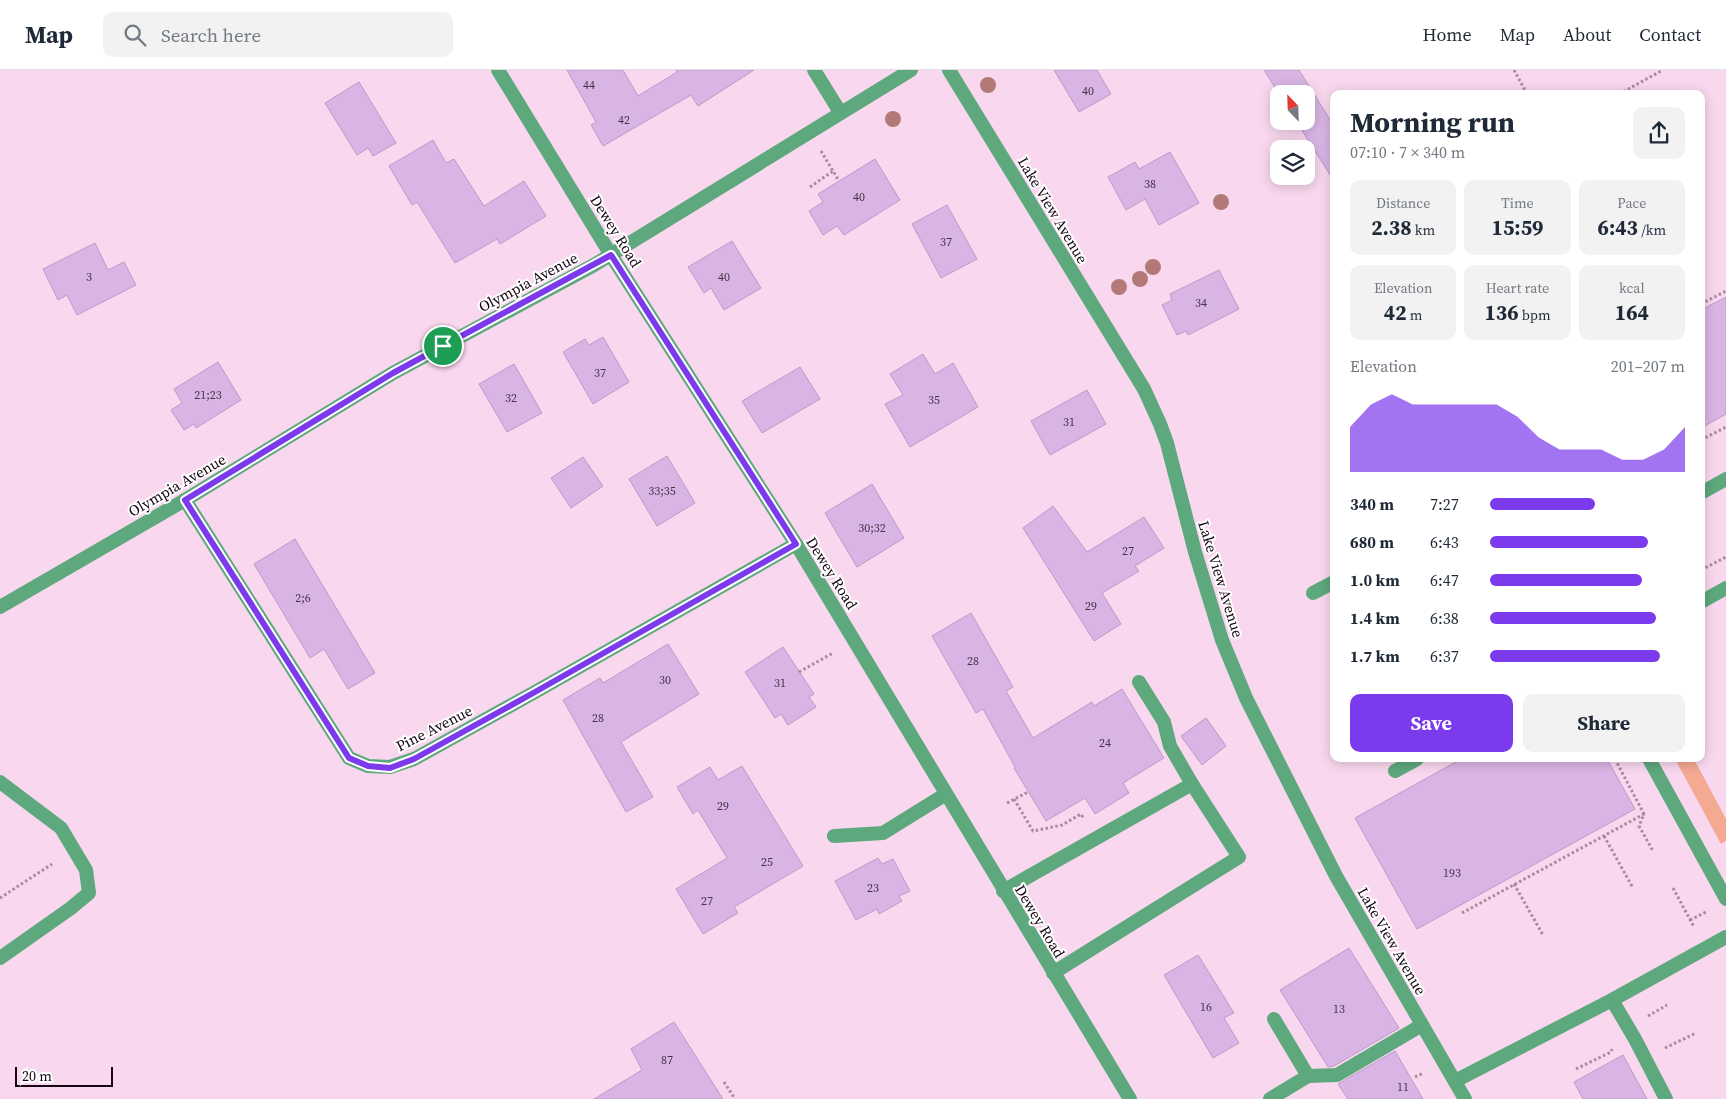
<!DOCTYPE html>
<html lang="en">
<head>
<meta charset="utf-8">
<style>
  body { margin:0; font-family:"Source Serif 4",serif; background:#f2f2f3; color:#1f2937; height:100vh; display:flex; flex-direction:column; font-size:19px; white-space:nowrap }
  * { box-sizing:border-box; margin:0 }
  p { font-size:16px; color:#747a83 }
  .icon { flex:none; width:28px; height:28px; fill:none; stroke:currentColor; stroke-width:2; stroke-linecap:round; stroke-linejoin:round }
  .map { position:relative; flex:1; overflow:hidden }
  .details { position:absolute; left:1330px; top:20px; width:375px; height:672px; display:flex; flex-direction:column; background:#fff; border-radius:10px; box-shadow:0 2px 12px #0003 }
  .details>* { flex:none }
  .needle { width:32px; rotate:337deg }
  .buttons { position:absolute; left:1270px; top:15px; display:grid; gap:10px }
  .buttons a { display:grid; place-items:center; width:45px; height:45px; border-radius:10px; background:#fff; box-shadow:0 2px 12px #0003; font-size:25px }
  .scale { position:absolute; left:15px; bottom:12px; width:98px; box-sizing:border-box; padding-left:5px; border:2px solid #170613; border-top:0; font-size:14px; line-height:18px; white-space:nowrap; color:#170613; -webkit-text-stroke:4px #fff; paint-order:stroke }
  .pin { position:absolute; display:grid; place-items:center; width:42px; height:42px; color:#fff; margin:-21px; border:2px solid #fff; border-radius:50%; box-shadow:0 1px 5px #0007 }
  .round { display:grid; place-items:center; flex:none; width:52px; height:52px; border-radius:10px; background:#f2f2f3 }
  .headline { display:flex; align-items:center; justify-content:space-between; height:85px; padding:0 20px }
  h1 { font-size:28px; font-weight:700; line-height:38px }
  .figures { display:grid; grid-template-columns:repeat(3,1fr); gap:8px; height:85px; padding:5px 20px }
  .figures div { display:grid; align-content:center; border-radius:10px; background:#f2f2f3; text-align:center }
  .figures b { font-size:21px; font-weight:700 }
  .figures small { font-size:14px; font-weight:400 }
  .figures p { font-size:14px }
  .chart { height:140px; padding:10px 20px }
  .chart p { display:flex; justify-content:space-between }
  .chart svg { width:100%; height:90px; margin-top:5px; fill:#7c3aed; opacity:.7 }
  .primary-button { display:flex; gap:10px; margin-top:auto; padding:10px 20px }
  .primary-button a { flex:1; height:58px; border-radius:10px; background:#7c3aed; color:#fff; font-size:20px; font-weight:700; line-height:58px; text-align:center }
  .primary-button a+a { background:#f2f2f3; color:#1f2937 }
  ul { padding:0 20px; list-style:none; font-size:16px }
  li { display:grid; grid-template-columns:80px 60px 1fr; align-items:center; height:38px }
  li i { height:12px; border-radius:6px; background:#7c3aed }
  header { display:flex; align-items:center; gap:30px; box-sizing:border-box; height:70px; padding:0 25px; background:#fff; border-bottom:1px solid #e0e1e3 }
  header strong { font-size:24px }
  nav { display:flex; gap:28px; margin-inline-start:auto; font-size:18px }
  .search { width:350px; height:45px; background:#f2f2f3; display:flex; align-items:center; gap:12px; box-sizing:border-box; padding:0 18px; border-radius:10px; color:#747a83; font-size:19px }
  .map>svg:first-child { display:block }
</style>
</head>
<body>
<header>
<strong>Map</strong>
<div class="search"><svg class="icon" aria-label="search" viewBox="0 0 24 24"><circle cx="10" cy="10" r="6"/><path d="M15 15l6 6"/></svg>Search here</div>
<nav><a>Home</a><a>Map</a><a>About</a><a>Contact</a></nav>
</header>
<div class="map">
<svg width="1726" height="1029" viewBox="0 0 1726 1029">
  <rect width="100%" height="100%" fill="#f9d8ef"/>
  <path fill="#f3a992" d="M 1675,689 L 1694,689 L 1726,749 L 1726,771 L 1721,774 Z"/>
  <g fill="#d9b5e5" stroke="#bc99c8">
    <path d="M 567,0 L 623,0 L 638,26 L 677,2 L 676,0 L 754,0 L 698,36 L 691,25 L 603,76 L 591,55 L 596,52 Z"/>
    <path d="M 1054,0 L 1097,0 L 1111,24 L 1079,42 Z"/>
    <path d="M 1264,0 L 1299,0 L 1334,56 L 1334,111 L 1296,51 L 1306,51 L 1306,24 L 1279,24 Z"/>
    <path d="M 359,12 L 396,73 L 373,86 L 368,78 L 357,85 L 325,33 Z"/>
    <path d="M 433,70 L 446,93 L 454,89 L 484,136 L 524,111 L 546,146 L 500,174 L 497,169 L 455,193 L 417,132 L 412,135 L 389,96 Z"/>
    <path d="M 1170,82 L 1199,133 L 1159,155 L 1145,129 L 1126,140 L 1108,107 L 1135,92 L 1139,99 Z"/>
    <path d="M 875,89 L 900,130 L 844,165 L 837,156 L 823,165 L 809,141 L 823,132 L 818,124 Z"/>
    <path d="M 947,135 L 977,189 L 941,208 L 912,154 Z"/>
    <path d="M 732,171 L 761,218 L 724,240 L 711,218 L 704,223 L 688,197 Z"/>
    <path d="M 95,173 L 108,200 L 124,192 L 136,215 L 77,245 L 67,225 L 58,230 L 43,199 Z"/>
    <path d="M 1219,200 L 1239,239 L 1188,265 L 1186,261 L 1177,265 L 1162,235 L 1172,230 L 1170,224 Z"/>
    <path d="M 1726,227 L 1726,344 L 1701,358 L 1701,240 Z"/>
    <path d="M 603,267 L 629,312 L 593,334 L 563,282 L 585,269 L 589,275 Z"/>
    <path d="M 923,284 L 935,304 L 953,293 L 978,337 L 910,377 L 885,334 L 903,325 L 890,304 Z"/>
    <path d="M 218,292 L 241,330 L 196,358 L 194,354 L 184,360 L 171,340 L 182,333 L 174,319 Z"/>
    <path d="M 514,294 L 542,343 L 507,362 L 479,314 Z"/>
    <path d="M 800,297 L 820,329 L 762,363 L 742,331 Z"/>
    <path d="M 1087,320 L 1106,354 L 1050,385 L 1031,351 Z"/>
    <path d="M 667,386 L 695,433 L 657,456 L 629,409 Z"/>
    <path d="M 583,387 L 603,416 L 571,438 L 551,408 Z"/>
    <path d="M 872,414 L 904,468 L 857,497 L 825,443 Z"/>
    <path d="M 1053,436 L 1087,482 L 1144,447 L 1164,478 L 1135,496 L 1139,501 L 1102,523 L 1121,554 L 1094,571 L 1023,458 Z"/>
    <path d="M 295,469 L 375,603 L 348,619 L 324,579 L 310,588 L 254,494 Z"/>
    <path d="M 971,543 L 1013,617 L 1006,621 L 1033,668 L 1092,632 L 1094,636 L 1122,619 L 1164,688 L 1123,713 L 1129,723 L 1095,744 L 1085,728 L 1046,751 L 1014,698 L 1015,697 L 983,639 L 976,643 L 932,566 Z"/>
    <path d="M 668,574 L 699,624 L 621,672 L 653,727 L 626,742 L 563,630 L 600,608 L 603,613 Z"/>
    <path d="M 783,577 L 814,624 L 809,627 L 816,637 L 788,655 L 781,644 L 775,648 L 745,602 Z"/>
    <path d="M 1206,648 L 1226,676 L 1202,695 L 1181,666 Z"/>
    <path d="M 1461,689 L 1607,689 L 1635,739 L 1417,859 L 1355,748 Z"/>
    <path d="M 742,696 L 803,796 L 734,837 L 738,843 L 703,864 L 676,819 L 727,788 L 698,740 L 693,744 L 677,717 L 710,697 L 718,710 Z"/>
    <path d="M 878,788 L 882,794 L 893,789 L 910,821 L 899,826 L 902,831 L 879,844 L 877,839 L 856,850 L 835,811 Z"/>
    <path d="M 1349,878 L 1399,958 L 1334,996 L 1328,997 L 1280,920 Z"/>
    <path d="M 1198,885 L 1234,943 L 1224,948 L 1239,973 L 1213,988 L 1164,905 Z"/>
    <path d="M 674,952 L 723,1029 L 594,1029 L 642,1000 L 631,979 Z"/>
    <path d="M 1395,981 L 1423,1029 L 1348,1029 L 1338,1014 Z"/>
    <path d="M 1623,985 L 1647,1029 L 1583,1029 L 1574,1012 Z"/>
  </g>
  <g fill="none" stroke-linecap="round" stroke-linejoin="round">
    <g stroke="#a68b9e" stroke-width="3" stroke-dasharray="2.5 2.5" stroke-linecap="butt">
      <path d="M 1514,0 L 1527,24"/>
      <path d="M 1619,24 L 1663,0"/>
      <path d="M 821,81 L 839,111"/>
      <path d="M 810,117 L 833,101"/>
      <path d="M 1701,234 L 1726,221"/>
      <path d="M 1701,370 L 1726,357"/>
      <path d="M 1701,500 L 1726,487"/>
      <path d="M 799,602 L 833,583"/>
      <path d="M 1615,689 L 1644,744 L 1639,756 L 1653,781"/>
      <path d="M 1014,729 L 1033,761 L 1062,755 L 1081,744 L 1084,749"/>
      <path d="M 1007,733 L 1028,722"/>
      <path d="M 1604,766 L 1633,818"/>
      <path d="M 1514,814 L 1543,865"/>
      <path d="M 1673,818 L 1694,857"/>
      <path d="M 0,828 L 52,794"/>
      <path d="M 1462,843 L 1644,744"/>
      <path d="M 1690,850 L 1706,842"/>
      <path d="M 1648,946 L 1667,935"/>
      <path d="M 1665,978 L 1696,963"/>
      <path d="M 1576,999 L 1611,982 L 1612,979"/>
      <path d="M 1415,1007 L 1424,1003"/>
      <path d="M 724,1012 L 735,1029"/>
    </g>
    <g stroke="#5da87d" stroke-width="14">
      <path d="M 1701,423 L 1726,409"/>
      <path d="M 1313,523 L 1334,512"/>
      <path d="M 1701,532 L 1726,518"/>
      <path d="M 1139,612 L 1164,652 L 1170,676 L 1192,714"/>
      <path d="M 1649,689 L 1726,829"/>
      <path d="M 1395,701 L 1417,689"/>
      <path d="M 0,712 L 61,758 L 86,800 L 89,823 L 71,838 L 0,888"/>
      <path d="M 834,766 L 883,763 L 946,724"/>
      <path d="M 1003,821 L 1192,714 L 1239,787 L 1053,903"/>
      <path d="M 1612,930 L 1635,969 L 1666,1029"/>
      <path d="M 1274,949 L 1308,1006"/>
      <path d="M 1455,1011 L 1612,930 L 1726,867"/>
      <path d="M 1270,1029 L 1308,1006 L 1337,1005 L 1422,955"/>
    </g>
    <g stroke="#5da87d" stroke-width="14">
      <path d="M 498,0 L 611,185 L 796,474 L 1130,1029"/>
      <path d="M 814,0 L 840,42"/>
      <path d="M 949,0 L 1144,319 L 1160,354 L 1167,373 L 1195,482 L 1222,570 L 1246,628 L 1336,806 L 1465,1029"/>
      <path d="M 185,430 L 349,688 L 368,696 L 390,697 L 414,689 L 535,622 L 796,474"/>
      <path d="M 0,537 L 185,430 L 393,303 L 594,195 L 911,0"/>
    </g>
  </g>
  <g fill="#b27976">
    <circle cx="988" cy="15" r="8"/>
    <circle cx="893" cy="49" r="8"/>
    <circle cx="1221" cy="132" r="8"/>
    <circle cx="1153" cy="197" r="8"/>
    <circle cx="1140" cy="209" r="8"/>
    <circle cx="1119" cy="217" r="8"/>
  </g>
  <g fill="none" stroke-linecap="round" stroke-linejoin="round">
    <g stroke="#fff" stroke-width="10">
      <path id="route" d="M 611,185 L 796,474 L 535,622 L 414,689 L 390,698 L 368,696 L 349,688 L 185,430 L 393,303 Z"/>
    </g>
    <use href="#route" stroke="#7c3aed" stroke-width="6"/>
  </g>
  <g text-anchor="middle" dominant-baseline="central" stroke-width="4" stroke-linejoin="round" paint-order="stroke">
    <g font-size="12" fill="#483248">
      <text x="589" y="15">44</text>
      <text x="1088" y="21">40</text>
      <text x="624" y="50">42</text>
      <text x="1150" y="114">38</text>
      <text x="859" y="127">40</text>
      <text x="946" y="172">37</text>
      <text x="89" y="207">3</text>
      <text x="724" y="207">40</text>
      <text x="1201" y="233">34</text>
      <text x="600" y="303">37</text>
      <text x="208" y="325">21;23</text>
      <text x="511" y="328">32</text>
      <text x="934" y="330">35</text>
      <text x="1069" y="352">31</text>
      <text x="662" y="421">33;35</text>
      <text x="872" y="458">30;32</text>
      <text x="1128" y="481">27</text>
      <text x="303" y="528">2;6</text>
      <text x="1091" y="536">29</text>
      <text x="973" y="591">28</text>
      <text x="665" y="610">30</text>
      <text x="780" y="613">31</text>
      <text x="598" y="648">28</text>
      <text x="1105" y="673">24</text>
      <text x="723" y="736">29</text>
      <text x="767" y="792">25</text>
      <text x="1452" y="803">193</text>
      <text x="873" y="818">23</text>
      <text x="707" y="831">27</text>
      <text x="1206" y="937">16</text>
      <text x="1339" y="939">13</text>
      <text x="667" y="990">87</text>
      <text x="1403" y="1017">11</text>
    </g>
    <g font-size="15" fill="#170613" stroke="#fff">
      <text transform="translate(1053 140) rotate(59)">Lake View Avenue</text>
      <text transform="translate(616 161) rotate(58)">Dewey Road</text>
      <text transform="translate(528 212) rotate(-28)">Olympia Avenue</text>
      <text transform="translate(177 415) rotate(-30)">Olympia Avenue</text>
      <text transform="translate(832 503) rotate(58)">Dewey Road</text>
      <text transform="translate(1221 509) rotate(73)">Lake View Avenue</text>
      <text transform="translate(434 658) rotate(-27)">Pine Avenue</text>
      <text transform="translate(1040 851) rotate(59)">Dewey Road</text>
      <text transform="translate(1392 871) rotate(60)">Lake View Avenue</text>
    </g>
  </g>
</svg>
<div class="buttons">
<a><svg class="needle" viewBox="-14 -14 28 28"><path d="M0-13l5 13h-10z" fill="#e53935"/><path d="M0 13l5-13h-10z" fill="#747a83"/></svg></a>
<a><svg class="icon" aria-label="layers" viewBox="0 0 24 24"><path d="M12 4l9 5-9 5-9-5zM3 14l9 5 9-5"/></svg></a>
</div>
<div class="scale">20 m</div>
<div class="pin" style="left:443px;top:276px;background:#1e9e55"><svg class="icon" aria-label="arrive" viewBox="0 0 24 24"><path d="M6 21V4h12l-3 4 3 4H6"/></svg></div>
<section class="details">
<div class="headline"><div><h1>Morning run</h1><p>07:10 · 7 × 340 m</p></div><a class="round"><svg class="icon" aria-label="share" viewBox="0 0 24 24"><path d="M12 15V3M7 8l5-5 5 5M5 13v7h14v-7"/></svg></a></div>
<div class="figures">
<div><p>Distance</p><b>2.38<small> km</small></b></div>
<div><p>Time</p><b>15:59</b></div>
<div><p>Pace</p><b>6:43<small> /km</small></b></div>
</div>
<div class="figures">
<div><p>Elevation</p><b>42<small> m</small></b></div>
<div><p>Heart rate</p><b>136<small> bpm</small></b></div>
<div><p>kcal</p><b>164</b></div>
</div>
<div class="chart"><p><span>Elevation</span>201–207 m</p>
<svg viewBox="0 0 160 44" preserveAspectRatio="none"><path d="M0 44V22L10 11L20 6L30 11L40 11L50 11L60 11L70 11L80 17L90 27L100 33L110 33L120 33L130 38L140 38L150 33L160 22V44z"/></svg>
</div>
<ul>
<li><b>340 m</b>7:27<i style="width:54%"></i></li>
<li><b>680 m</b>6:43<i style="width:81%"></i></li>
<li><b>1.0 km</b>6:47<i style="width:78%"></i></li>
<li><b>1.4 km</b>6:38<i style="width:85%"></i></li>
<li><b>1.7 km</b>6:37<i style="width:87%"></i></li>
</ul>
<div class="primary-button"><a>Save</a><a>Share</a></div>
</section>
</div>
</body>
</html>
